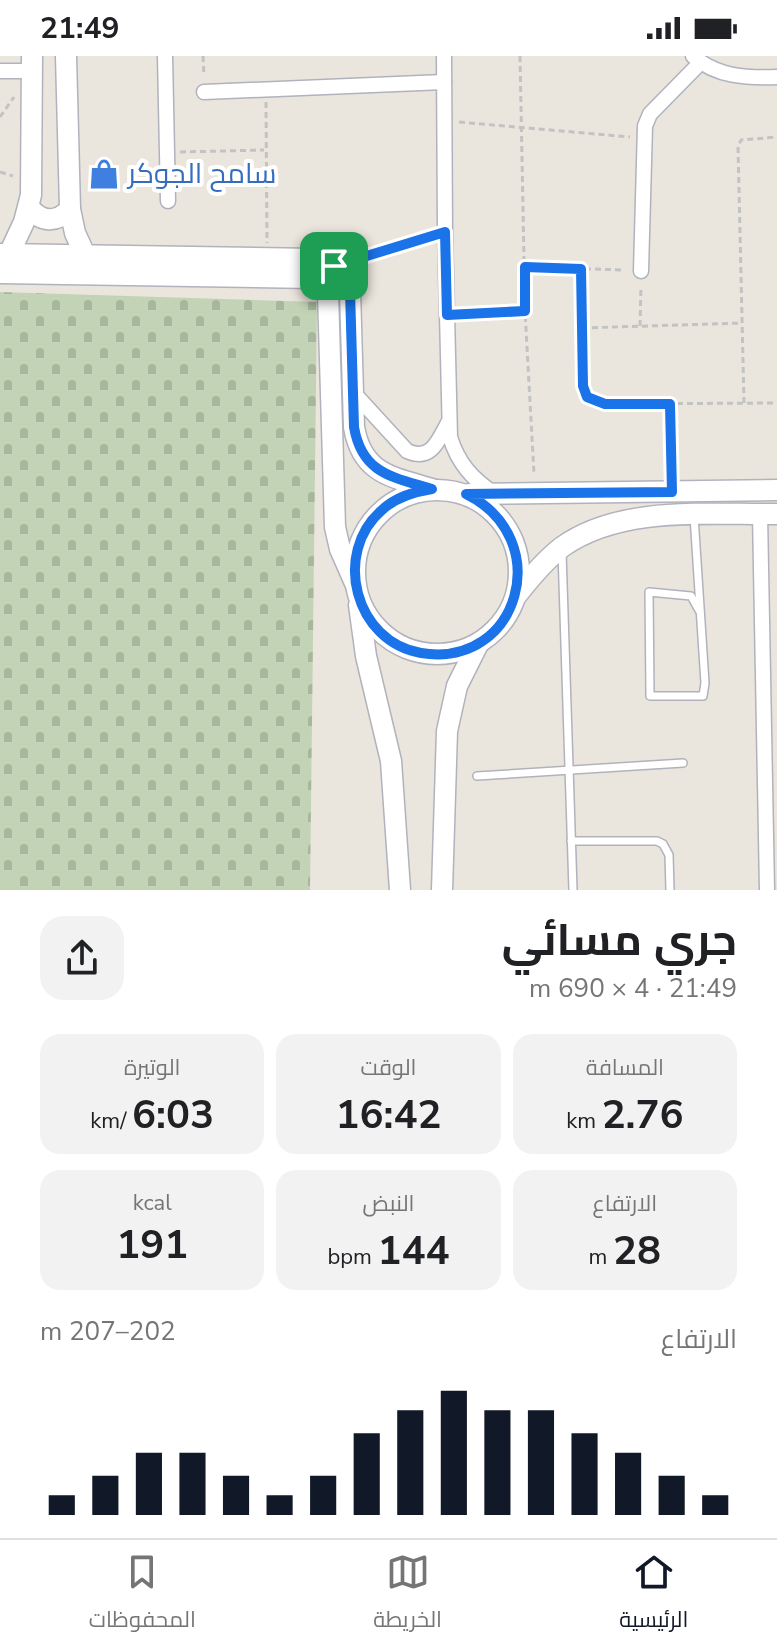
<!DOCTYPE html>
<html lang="ar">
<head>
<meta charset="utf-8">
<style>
  body { margin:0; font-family:"Nunito Sans",Cairo,sans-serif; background:#f2f2f2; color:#202124; direction:rtl; height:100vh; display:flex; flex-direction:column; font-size:30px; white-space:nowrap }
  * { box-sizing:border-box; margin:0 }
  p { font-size:26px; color:#757577 }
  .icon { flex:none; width:44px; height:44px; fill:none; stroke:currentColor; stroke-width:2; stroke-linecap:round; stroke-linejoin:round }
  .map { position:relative; height:834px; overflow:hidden; direction:ltr }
  .drawer { display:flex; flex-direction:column; background:#fff; flex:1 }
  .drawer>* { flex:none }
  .pin { position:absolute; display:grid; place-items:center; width:68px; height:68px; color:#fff; margin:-34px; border-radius:16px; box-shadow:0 4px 12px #0006 }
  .round { display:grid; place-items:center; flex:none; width:84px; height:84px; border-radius:24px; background:#f2f2f2 }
  .overview { display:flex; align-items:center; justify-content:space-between; height:136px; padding:0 40px }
  h1 { font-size:44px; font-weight:700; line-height:60px }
  .figures { display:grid; grid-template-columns:repeat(3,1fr); gap:12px; height:136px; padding:8px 40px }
  .figures div { display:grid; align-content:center; border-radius:20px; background:#f2f2f2; text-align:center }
  .figures b { font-size:40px; font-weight:700 }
  .figures small { font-size:22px; font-weight:400 }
  .figures p { font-size:22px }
  .chart { height:224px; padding:16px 40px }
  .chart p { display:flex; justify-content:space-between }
  .chart svg { width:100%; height:144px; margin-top:8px; stroke:#111827; stroke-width:6 }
  .status { display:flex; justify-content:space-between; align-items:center; height:56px; padding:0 40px; background:#fff; direction:ltr }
  .status svg { height:22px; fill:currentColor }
  .dock { display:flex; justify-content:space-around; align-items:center; height:112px; border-top:2px solid #e0e0e0; background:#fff; font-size:22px; color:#757577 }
  .dock a { display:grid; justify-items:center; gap:4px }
  .dock .active { color:#111827 }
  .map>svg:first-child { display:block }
</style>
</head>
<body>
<div class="status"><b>21:49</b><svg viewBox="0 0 49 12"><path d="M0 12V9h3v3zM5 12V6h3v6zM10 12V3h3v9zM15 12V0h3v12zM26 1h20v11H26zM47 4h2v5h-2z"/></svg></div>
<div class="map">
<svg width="777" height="834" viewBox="0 0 777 834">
  <defs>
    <pattern id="cemetery-stones" width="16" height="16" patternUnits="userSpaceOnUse" patternTransform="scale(2)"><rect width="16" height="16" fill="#c2d4b5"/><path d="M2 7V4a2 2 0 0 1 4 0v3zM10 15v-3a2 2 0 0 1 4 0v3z" fill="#a7b69c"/></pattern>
  </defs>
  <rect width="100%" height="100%" fill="#ebe6dd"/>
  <path fill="url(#cemetery-stones)" d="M 0,236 L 317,246 L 310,834 L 0,834 Z"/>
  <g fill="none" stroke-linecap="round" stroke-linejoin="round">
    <g stroke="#b1b2bd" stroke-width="10">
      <g id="lane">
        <path d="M 694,460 L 705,627 L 703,640 L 650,640 L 649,536 L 691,540 L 700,556"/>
        <path d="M 562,496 L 573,834"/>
        <path d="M 477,720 L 683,707"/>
        <path d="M 571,785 L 657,785 L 663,788 L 669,799 L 670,834"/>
      </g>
    </g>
    <g stroke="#b1b2bd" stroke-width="17">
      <g id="street">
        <path d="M 165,0 L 168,145"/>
        <path d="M 444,0 L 445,176 L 450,381 C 458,407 472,423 495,438"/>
        <path d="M 693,0 C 717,21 746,22 777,21"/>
        <path d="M 0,15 L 32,15"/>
        <path d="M 204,36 L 444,26"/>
        <path d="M 641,215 L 645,70 L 650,58 L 700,7"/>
        <path d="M 353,336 L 407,395 C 431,406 438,385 448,367"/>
        <path d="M 760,458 L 767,834"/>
      </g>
    </g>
    <g stroke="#b1b2bd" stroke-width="23">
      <g id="secondary">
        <path d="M 66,0 L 70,153 L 75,177 L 85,199"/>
        <path d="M 29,151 C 41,167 57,167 70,153"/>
        <path d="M 0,198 L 316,203 C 334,207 345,217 350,235 L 354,371 C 362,418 392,421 432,433"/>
        <path d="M 9,198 L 24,166 L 31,139 L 32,0"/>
        <path d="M 0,217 L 312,222 L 321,225 L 328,237 L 335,471 L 340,493 L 355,527"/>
        <circle cx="437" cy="516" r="82"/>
        <path d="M 469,438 L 777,434"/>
        <path d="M 516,540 C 530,522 544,505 562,491 C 621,449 708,459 777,458"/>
        <path d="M 359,549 L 366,600 L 391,705 L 400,834"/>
        <path d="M 442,834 L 447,675 L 457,630 L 478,588"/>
      </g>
    </g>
    <g stroke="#c3c3c3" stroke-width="3" stroke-dasharray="6 4" stroke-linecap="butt">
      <path d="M 203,0 L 204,20"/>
      <path d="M 520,0 L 525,255 L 534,418"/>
      <path d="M 266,46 L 267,187"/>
      <path d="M 0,61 L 14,41"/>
      <path d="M 459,66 L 630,81"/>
      <path d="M 180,96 L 264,94"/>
      <path d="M 0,116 L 13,120"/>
      <path d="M 353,204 L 429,180"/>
      <path d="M 525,211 L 625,214"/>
      <path d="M 581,213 L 583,330 L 587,341 L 605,348 L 777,347"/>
      <path d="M 461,258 L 525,255"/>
      <path d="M 640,270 L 641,230"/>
      <path d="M 582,272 L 742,267"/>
      <path d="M 744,347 L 738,91 L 741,84 L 777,81"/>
      <path d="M 670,348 L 671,420"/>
    </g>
    <use href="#lane" stroke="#fff" stroke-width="7"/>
    <use href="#street" stroke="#fff" stroke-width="14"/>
    <use href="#secondary" stroke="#fff" stroke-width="20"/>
  </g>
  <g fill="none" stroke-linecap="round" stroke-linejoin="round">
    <g stroke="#fff" stroke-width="16">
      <path id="route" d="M 445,176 L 447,259 L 525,255 L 525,211 L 581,213 L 583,330 L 587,341 L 605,348 L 670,348 L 672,436 L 466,438 C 556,482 520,613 421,597 C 355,586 332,497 382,454 C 396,441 413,436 432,433 C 393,421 362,418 354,371 L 350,235 L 344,221 L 334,210 Z"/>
    </g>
    <use href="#route" stroke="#1a73e8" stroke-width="10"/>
  </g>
  <defs>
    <g id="shop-bare" transform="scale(2.4)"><path d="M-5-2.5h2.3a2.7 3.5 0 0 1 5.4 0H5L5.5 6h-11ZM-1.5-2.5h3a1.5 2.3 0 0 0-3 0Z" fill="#3f7fe0" stroke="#fff" stroke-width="2.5" paint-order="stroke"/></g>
  </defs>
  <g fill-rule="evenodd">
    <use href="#shop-bare" x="104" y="118"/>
  </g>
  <g text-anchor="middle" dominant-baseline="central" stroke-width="8" stroke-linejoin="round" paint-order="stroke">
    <g font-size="28" fill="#366cbe" stroke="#fff" text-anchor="start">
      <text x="128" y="118">سامح الجوكر</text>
    </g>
  </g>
</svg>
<div class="pin" style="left:334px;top:210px;background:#1e9e55"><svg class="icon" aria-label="arrive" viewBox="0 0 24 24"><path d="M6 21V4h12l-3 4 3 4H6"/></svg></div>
</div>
<section class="drawer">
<div class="overview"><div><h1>جري مسائي</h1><p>21:49 · 4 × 690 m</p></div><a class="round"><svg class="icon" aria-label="share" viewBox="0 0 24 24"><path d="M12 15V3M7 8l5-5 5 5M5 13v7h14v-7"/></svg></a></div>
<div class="figures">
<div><p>المسافة</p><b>2.76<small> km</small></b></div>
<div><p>الوقت</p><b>16:42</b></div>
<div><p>الوتيرة</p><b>6:03<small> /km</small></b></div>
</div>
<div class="figures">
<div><p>الارتفاع</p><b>28<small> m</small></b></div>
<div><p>النبض</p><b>144<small> bpm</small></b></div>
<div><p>kcal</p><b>191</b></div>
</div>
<div class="chart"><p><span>الارتفاع</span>202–207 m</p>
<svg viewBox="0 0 160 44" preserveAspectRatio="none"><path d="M5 44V38M15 44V32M25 44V25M35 44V25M45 44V32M55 44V38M65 44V32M75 44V19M85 44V12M95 44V6M105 44V12M115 44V12M125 44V19M135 44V25M145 44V32M155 44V38"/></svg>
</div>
</section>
<nav class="dock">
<a class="active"><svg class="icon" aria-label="home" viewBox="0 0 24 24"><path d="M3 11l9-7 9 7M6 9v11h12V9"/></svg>الرئيسية</a>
<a><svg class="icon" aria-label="map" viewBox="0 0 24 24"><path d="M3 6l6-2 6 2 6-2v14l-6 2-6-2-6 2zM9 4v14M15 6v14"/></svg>الخريطة</a>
<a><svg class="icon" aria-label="saved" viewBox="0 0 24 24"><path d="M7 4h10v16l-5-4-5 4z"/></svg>المحفوظات</a>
</nav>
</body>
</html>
